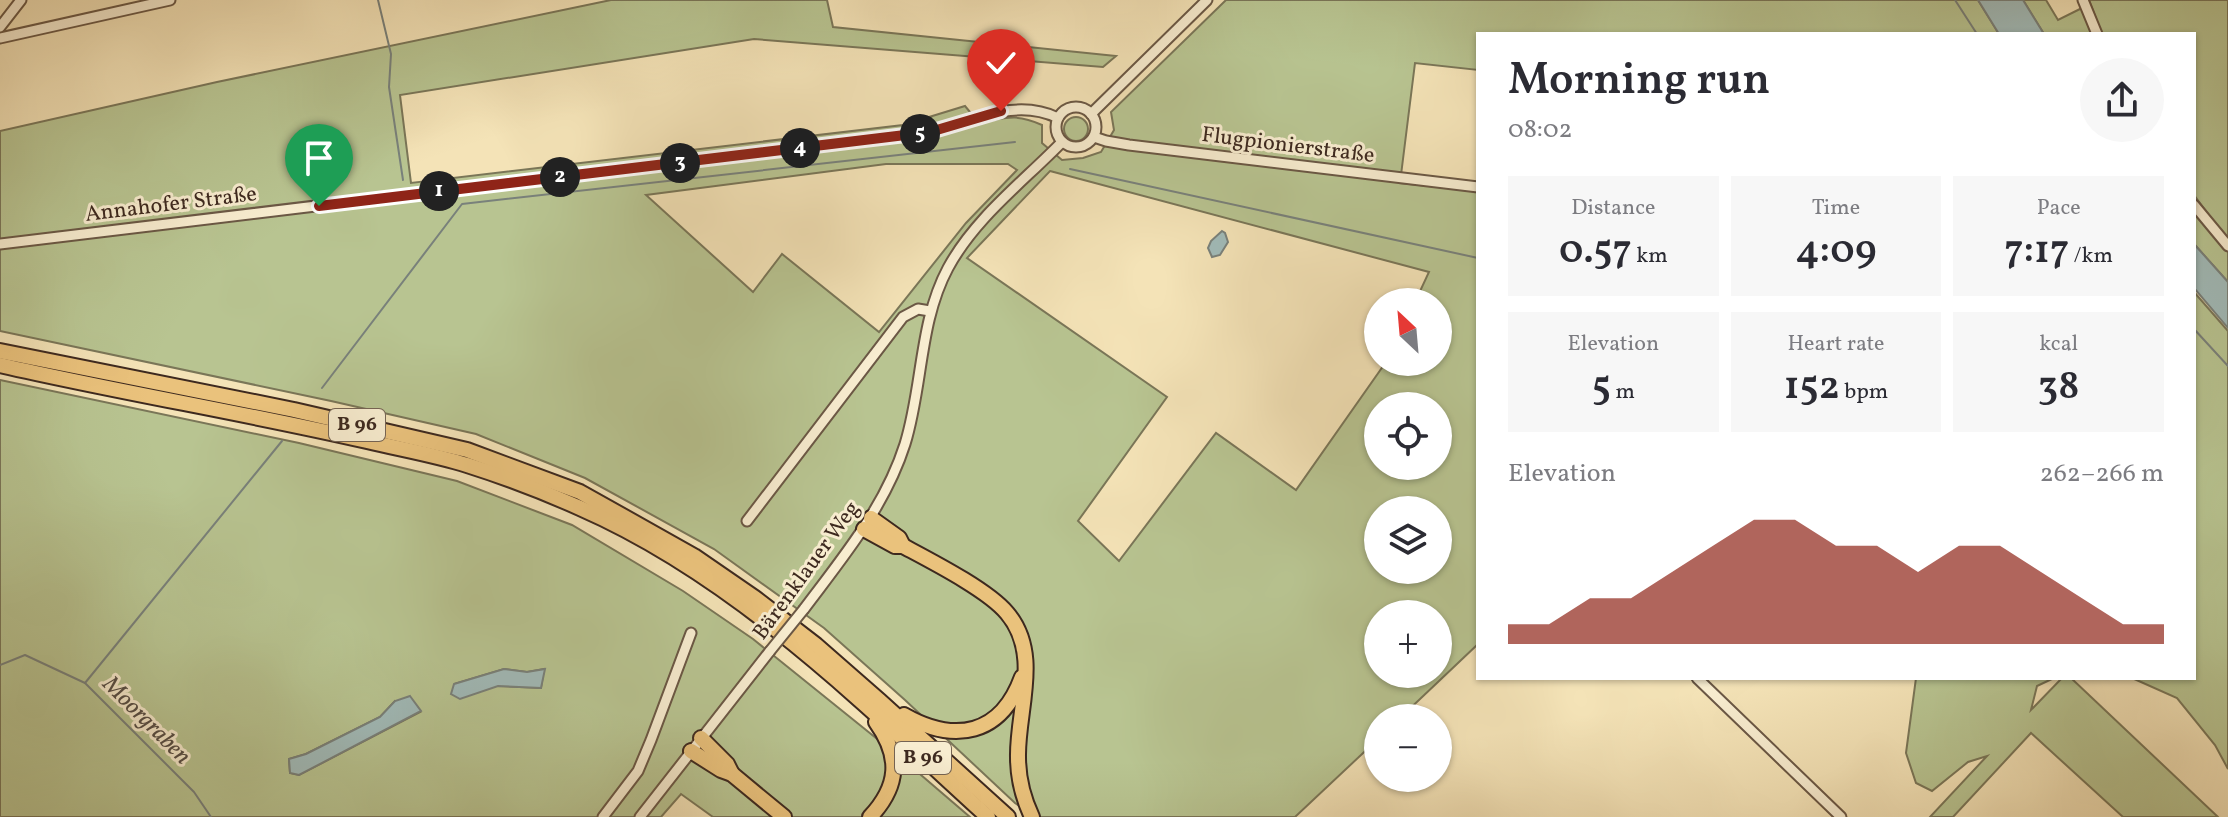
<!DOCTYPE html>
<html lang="en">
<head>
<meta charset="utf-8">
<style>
  body { margin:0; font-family:Vollkorn,serif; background:#f7f7f7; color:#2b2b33; height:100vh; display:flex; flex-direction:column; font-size:30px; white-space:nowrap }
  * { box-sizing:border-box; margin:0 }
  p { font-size:26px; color:#7c7c81 }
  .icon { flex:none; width:44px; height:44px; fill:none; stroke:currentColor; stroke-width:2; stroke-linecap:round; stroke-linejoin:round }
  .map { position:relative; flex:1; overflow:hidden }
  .details { position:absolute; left:1476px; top:32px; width:720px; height:648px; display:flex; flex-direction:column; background:#fff; border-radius:0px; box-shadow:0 2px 6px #0004 }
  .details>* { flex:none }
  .needle { width:52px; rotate:334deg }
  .controls { position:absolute; left:1364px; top:288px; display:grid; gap:16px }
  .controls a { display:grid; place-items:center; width:88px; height:88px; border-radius:50%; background:#fff; box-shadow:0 2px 6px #0004; font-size:40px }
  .pin { position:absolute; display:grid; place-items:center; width:68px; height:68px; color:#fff; margin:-82px -34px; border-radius:50% 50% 50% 0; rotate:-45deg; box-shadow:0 0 8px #0007 }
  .pin .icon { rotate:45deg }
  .km { position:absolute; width:40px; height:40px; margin:-20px; border-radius:50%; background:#222; color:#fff; font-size:22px; line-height:40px; text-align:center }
  .round { display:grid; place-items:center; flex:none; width:84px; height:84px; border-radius:42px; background:#f7f7f7 }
  .overview { display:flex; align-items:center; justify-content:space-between; height:136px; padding:0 32px }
  h1 { font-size:44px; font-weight:600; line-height:60px }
  .stats { display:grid; grid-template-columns:repeat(3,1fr); gap:12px; height:136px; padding:8px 32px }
  .stats div { display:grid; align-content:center; border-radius:0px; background:#f7f7f7; text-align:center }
  .stats b { font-size:40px; font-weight:600 }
  .stats small { font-size:22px; font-weight:400 }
  .stats p { font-size:22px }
  .chart { height:224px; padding:16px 32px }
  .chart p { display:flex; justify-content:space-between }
  .chart svg { width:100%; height:144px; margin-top:8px; fill:#8f2418; opacity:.7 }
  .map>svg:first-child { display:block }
</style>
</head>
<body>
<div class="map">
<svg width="2228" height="817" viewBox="0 0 2228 817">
  <rect width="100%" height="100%" fill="#f4e3b7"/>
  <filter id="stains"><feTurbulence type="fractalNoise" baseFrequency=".0025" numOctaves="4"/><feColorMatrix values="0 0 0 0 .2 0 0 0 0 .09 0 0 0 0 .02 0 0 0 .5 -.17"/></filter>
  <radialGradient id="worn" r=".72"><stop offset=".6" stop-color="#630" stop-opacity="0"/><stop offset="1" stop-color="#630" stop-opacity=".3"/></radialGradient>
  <g fill="#b8c491" stroke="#7a7658" stroke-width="2" fill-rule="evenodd">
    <path d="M 611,0 L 827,0 L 833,27 L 1116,56 L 1103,67 L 754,39 L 400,95 L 411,183 L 903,125 L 965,106 L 979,123 C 1006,118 1016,113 1042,125 L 1042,143 L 1062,160 L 1083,158 L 1101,152 L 1114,130 L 1111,112 L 1226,0 L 1978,0 L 1999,34 L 1478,34 L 1478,70 L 1415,63 L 1400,183 L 1478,191 L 1478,644 L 1400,718 L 1378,718 L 1378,739 L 1295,817 L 1035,817 L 1015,803 L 905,700 L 824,628 L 714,549 L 585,478 L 476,434 L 331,401 L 0,331 L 0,131 L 217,82 ZM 886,164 L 1008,164 L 1017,170 L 966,223 L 879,332 L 782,254 L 753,292 L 646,195 ZM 1050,171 L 1429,272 L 1415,302 L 1438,302 L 1438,362 L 1386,362 L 1296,490 L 1216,433 L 1119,561 L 1078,521 L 1167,397 L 967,258 ZM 1378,406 L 1438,406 L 1438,466 L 1378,466 ZM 1378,510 L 1438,510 L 1438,570 L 1378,570 ZM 1378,614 L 1438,614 L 1438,674 L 1378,674 Z"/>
    <path d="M 2023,0 L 2046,0 L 2058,20 L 2082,8 L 2092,34 L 2044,34 Z"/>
    <path d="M 2089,0 L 2228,0 L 2228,282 L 2194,244 L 2194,199 L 2211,218 L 2194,195 L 2194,34 L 2102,34 Z"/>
    <circle cx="1076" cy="129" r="12"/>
    <path d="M 2194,292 L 2228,331 L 2228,769 L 2215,745 L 2177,698 L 2132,678 L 2194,678 Z"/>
    <path d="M 0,380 L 299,443 L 457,481 L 572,525 L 683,591 L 753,639 L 907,763 L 970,817 L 713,817 L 681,794 L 661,817 L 0,817 ZM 504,669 L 527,672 L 544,669 L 541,688 L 454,684 ZM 395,701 L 420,712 L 299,775 L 290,773 L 289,759 L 306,754 L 380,717 Z"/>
    <path d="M 1916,678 L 2054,678 L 2037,686 L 2031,710 L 2062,678 L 2071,678 L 2218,817 L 2123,817 L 2031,733 L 1953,817 L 1930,817 L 1987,756 L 1968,762 L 1932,791 L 1916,783 L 1906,753 Z"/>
  </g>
  <g fill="#a1bbb9" stroke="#79817b" stroke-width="2">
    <path d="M 1978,0 L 2023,0 L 2044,34 L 1999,34 Z"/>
    <path d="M 1222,231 L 1225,233 L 1228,242 L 1220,255 L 1212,257 L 1208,248 L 1211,241 Z"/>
    <path d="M 2194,244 L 2228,282 L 2228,328 L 2194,288 Z"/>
    <path d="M 504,669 L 527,672 L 545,669 L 541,688 L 498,686 L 460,699 L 451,694 L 454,684 Z"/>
    <path d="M 410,696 L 421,711 L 299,775 L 290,773 L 289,759 L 306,754 L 380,717 L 395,701 Z"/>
  </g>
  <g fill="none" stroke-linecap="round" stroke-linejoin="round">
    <g stroke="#79817b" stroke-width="2">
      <path d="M 378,0 L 391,54 L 389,87 L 403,180"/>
      <path d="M 1955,0 L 1977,34"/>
      <path d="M 1070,169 L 1478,258"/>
      <path d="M 2194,329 L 2228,366"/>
      <path d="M 322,388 L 462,204 L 1015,142"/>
      <path d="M 0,665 L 25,655 L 85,683 L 194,792 L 211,817"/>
      <path d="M 85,683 L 282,441"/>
    </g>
    <g stroke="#6b5845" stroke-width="13">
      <g id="minor">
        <path d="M 2083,0 L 2097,34"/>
        <path d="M 0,27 L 21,0"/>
        <path d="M 0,38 L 170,0"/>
        <circle cx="1076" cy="127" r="20"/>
        <path d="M 1091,114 L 1207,0"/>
        <path d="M 1094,137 L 1106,141 L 1129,145 L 1478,187"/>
        <path d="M 2194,205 L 2228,246"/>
        <path d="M 0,244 L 930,132 C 974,122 1014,97 1058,118"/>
        <path d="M 747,521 L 903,317 L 918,309 L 930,311"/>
        <path d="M 804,609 C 843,557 885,507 905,444 C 923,386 919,322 948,268 C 975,218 1023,182 1062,142"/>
        <path d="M 1697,678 L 1841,817"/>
        <path d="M 603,817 L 638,771 L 651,740 L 691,633"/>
        <path d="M 640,817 L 770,651"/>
      </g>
    </g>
    <g stroke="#3d291f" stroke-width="18">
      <g id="highway">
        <path d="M 0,351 L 294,410 L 467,450 L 580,492 L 694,556 L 755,598 L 816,645 L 880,701 L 1008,817"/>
        <path d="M 0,365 C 122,393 245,413 367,441 C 400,449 435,455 467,465 C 505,477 544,492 580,508 C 736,576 864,704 988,817"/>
        <path d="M 871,518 L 899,538 L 903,546"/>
        <path d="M 864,529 L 895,546 L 903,546 C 931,561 988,590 1007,613 C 1042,654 1017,710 1018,757 C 1018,778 1023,798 1032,817"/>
        <path d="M 904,715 C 955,744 1001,735 1022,677"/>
        <path d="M 701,738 L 727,764 L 732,774"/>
        <path d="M 691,751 L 721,770 L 732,774 L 784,817"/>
        <path d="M 870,817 C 899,786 901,757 876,722"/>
      </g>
    </g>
    <use href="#minor" stroke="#f8edd0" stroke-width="9"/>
    <use href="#highway" stroke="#eac27c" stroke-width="14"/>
    <g stroke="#6b5845" stroke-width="13" stroke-linecap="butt">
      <path id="minor-bridge" d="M 770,651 L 804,609"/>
    </g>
    <use href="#minor-bridge" stroke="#f8edd0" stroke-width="9"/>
  </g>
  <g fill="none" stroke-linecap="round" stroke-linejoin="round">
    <g stroke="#fff" stroke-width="16">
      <path id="route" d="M 319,206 L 930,132 L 1001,111"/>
    </g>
    <use href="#route" stroke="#8f2418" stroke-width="10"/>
  </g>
  <g text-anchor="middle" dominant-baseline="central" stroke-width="6" stroke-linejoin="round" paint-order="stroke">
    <g fill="#f8edd0" stroke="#756454" stroke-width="2">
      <rect x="329" y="409" width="56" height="32" rx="6"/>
      <rect x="895" y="742" width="56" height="32" rx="6"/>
    </g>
    <g font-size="20" font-weight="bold" fill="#3d291f">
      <text x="357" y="425">B 96</text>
      <text x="923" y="758">B 96</text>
    </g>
    <g font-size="22" fill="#3d291f" stroke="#f8edd0">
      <text transform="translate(1288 146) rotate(7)">Flugpionierstraße</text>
      <text transform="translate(171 205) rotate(-7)">Annahofer Straße</text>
      <text transform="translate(807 571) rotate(-54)">Bärenklauer Weg</text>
    </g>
    <g font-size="24" font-style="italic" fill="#564e46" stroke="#f8edd0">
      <text transform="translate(146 721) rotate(45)">Moorgraben</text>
    </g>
  </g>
  <rect width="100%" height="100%" filter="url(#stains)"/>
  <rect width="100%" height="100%" fill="url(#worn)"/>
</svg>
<div class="controls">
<a><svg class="needle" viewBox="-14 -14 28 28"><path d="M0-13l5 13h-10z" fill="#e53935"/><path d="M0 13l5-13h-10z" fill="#7c7c81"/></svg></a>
<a><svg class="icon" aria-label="locate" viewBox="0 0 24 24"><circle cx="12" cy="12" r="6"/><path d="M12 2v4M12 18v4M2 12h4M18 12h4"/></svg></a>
<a><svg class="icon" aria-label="layers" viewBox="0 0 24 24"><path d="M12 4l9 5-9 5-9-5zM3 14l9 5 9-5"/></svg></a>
<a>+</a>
<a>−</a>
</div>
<div class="pin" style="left:319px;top:206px;background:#1e9e55"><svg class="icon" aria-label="arrive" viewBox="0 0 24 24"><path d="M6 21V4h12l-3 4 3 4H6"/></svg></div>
<div class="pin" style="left:1001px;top:111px;background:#d93025"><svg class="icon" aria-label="check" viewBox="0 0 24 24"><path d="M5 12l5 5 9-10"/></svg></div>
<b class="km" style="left:439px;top:191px">1</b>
<b class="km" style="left:560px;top:177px">2</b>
<b class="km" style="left:680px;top:163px">3</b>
<b class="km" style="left:800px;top:148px">4</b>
<b class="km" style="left:920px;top:134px">5</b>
<section class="details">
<div class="overview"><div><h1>Morning run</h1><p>08:02</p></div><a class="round"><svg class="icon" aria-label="share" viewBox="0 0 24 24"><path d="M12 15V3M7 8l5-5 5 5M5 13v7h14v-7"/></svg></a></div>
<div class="stats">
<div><p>Distance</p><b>0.57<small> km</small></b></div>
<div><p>Time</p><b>4:09</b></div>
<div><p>Pace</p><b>7:17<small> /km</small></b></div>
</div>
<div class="stats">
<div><p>Elevation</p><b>5<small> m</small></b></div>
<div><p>Heart rate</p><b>152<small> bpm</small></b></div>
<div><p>kcal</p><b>38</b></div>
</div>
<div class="chart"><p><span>Elevation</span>262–266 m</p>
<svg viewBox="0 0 160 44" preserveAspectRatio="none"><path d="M0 44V38L10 38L20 30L30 30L40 22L50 14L60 6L70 6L80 14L90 14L100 22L110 14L120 14L130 22L140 30L150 38L160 38V44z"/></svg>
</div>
</section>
</div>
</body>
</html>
